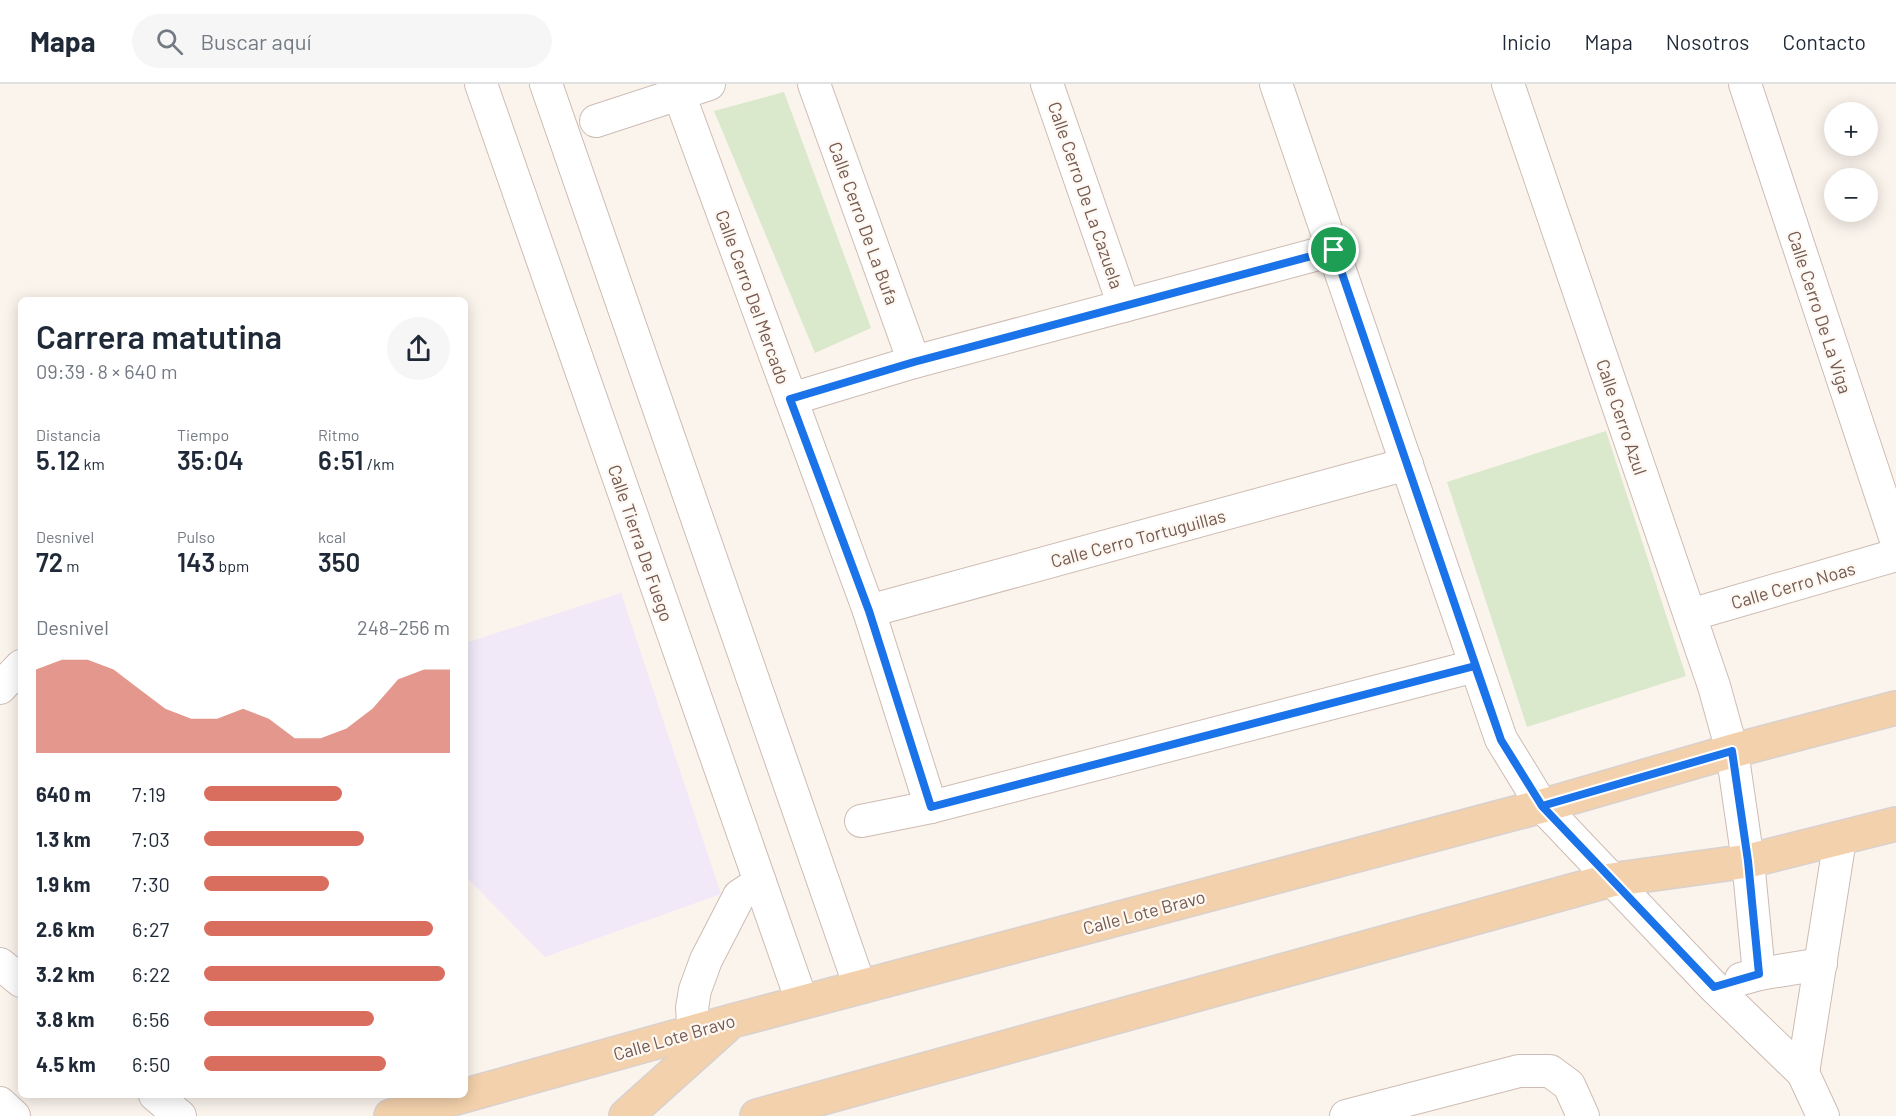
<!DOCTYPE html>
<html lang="es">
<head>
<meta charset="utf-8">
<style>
  body { margin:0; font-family:Barlow,sans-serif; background:#f6f6f7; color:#1f2937; height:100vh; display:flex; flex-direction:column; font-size:22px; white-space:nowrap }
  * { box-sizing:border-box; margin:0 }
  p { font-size:20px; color:#747a83 }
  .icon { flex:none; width:33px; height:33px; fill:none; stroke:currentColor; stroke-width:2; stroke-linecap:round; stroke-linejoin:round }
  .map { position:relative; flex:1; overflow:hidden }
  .panel { position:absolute; left:18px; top:213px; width:450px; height:801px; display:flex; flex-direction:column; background:#fff; border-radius:9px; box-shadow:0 3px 15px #0003 }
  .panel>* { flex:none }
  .tools { position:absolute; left:1824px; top:18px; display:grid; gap:12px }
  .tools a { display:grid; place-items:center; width:54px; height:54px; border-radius:50%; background:#fff; box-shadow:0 3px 15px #0003; font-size:30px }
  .pin { position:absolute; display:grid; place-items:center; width:51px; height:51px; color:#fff; margin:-26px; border:3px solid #fff; border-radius:50%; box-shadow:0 2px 6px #0007 }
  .round { display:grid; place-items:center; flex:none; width:63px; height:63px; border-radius:32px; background:#f6f6f7 }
  .overview { display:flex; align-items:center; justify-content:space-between; height:102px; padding:0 18px }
  h1 { font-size:33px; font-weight:600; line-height:45px }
  .stats { display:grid; grid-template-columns:repeat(3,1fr); gap:9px; height:102px; padding:6px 18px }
  .stats div { display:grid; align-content:center }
  .stats b { font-size:26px; font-weight:600 }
  .stats small { font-size:16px; font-weight:400 }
  .stats p { font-size:16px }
  .chart { height:168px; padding:12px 18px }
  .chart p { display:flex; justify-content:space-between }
  .chart svg { width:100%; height:108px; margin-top:6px; fill:#d96d5e; opacity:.7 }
  ul { padding:0 18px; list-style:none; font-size:20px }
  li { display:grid; grid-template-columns:96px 72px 1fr; align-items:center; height:45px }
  li i { height:15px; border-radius:8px; background:#d96d5e }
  header { display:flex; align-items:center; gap:36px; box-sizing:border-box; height:84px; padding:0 30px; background:#fff; border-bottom:2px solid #e0e1e3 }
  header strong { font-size:28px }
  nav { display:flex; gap:33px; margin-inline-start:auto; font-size:21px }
  .search { width:420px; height:54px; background:#f6f6f7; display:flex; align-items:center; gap:15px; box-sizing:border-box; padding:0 21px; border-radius:33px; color:#747a83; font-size:22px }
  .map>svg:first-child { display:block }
</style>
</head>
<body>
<header>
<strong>Mapa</strong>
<div class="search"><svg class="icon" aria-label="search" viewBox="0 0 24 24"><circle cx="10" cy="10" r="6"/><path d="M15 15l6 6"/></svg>Buscar aquí</div>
<nav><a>Inicio</a><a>Mapa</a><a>Nosotros</a><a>Contacto</a></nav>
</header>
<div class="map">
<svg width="1896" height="1032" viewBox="0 0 1896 1032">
  <rect width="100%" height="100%" fill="#fbf4ed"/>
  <path fill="#f1e9f8" d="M 621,509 L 721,810 L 545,873 L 465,792 L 465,559 Z"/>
  <g fill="#dae8cb">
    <path d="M 784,8 L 871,244 L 815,269 L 714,27 Z"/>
    <path d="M 1606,347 L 1686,592 L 1527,643 L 1447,398 Z"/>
  </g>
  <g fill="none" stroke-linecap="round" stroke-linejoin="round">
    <g stroke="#cdbcb3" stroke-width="34">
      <g id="minor">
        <path d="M 481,0 L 802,918"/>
        <path d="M 546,0 L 860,903"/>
        <path d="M 814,0 L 914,278"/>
        <path d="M 1047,0 L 1124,222"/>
        <path d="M 1276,0 L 1501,655 L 1542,722 L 1714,903 L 1803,989 L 1823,1032"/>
        <path d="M 1508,0 L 1714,602 L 1732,667 L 1748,777 L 1759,890"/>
        <path d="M 1745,0 L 1896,456"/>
        <path d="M 679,10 L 869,527 L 931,723"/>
        <path d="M 596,37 L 709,0"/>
        <path d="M 791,315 L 914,278 L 1333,166"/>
        <path d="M 869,527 L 1407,380"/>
        <path d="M 1690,531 L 1896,471"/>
        <path d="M 0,604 L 21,582"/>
        <path d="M 861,737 L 931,723 L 1475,582"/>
        <path d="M 0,880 L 21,897"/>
        <path d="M 1741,895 L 1759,890 L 1821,880"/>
        <path d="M 694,948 L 692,924 L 695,906 L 706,876 L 739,812 L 760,798"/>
        <path d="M 1803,989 L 1840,755"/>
        <path d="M 155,1011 L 180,1032"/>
        <path d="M 0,1019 L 14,1032"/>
        <path d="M 1346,1032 L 1519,987 L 1550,987 L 1569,1001 L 1583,1032"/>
      </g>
    </g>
    <g stroke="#d8d1ce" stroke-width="36">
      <g id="major">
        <path d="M 391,1032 L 732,937 L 1542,722 L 1732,667 L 1896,624"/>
        <path d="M 626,1032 L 725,943"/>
        <path d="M 757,1032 L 1611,796 L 1748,777 L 1896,740"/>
      </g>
    </g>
    <use href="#minor" stroke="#fff" stroke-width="32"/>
    <use href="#major" stroke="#f3d1ac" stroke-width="33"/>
  </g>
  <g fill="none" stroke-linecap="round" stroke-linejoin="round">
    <g stroke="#fff" stroke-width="12">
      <path id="route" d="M 1334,166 L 914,278 L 790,315 L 869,527 L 931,723 L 1475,582 L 1501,656 L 1542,722 L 1714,903 L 1759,890 L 1748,777 L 1732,667 L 1542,722 L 1501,656 L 1334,166"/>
    </g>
    <use href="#route" stroke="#1a73e8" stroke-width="8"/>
  </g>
  <g text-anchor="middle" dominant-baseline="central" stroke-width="4.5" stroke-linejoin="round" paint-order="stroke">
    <g font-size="18" fill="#755a51" stroke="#fef8f3">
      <text transform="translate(1086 111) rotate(71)">Calle Cerro De La Cazuela</text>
      <text transform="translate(864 139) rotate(70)">Calle Cerro De La Bufa</text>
      <text transform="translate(753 213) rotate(70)">Calle Cerro Del Mercado</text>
      <text transform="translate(1820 228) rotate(72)">Calle Cerro De La Viga</text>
      <text transform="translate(1622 333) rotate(71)">Calle Cerro Azul</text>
      <text transform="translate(1138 454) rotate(-15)">Calle Cerro Tortuguillas</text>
      <text transform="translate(641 459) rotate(71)">Calle Tierra De Fuego</text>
      <text transform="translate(1793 501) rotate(-16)">Calle Cerro Noas</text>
      <text transform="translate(1144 828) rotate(-15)">Calle Lote Bravo</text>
      <text transform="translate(674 953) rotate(-16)">Calle Lote Bravo</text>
    </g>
  </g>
</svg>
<div class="tools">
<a>+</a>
<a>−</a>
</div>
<div class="pin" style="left:1334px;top:166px;background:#1e9e55"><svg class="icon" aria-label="arrive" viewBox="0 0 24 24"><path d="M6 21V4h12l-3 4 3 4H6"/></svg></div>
<section class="panel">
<div class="overview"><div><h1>Carrera matutina</h1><p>09:39 · 8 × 640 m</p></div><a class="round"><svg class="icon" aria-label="share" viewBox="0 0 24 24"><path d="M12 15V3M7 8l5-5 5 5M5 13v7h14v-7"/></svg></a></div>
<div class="stats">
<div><p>Distancia</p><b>5.12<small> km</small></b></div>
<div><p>Tiempo</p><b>35:04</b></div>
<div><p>Ritmo</p><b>6:51<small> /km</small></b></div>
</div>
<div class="stats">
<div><p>Desnivel</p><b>72<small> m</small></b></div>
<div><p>Pulso</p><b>143<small> bpm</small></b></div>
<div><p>kcal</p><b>350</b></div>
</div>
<div class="chart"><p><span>Desnivel</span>248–256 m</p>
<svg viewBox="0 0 160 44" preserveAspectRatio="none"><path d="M0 44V10L10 6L20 6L30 10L40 18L50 26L60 30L70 30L80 26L90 30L100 38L110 38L120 34L130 26L140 14L150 10L160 10V44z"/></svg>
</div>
<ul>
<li><b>640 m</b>7:19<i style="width:56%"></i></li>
<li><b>1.3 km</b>7:03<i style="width:65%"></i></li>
<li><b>1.9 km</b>7:30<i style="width:51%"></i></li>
<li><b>2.6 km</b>6:27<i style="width:93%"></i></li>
<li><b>3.2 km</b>6:22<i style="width:98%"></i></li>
<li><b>3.8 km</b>6:56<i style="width:69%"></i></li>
<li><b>4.5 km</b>6:50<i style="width:74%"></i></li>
</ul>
</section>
</div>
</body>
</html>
